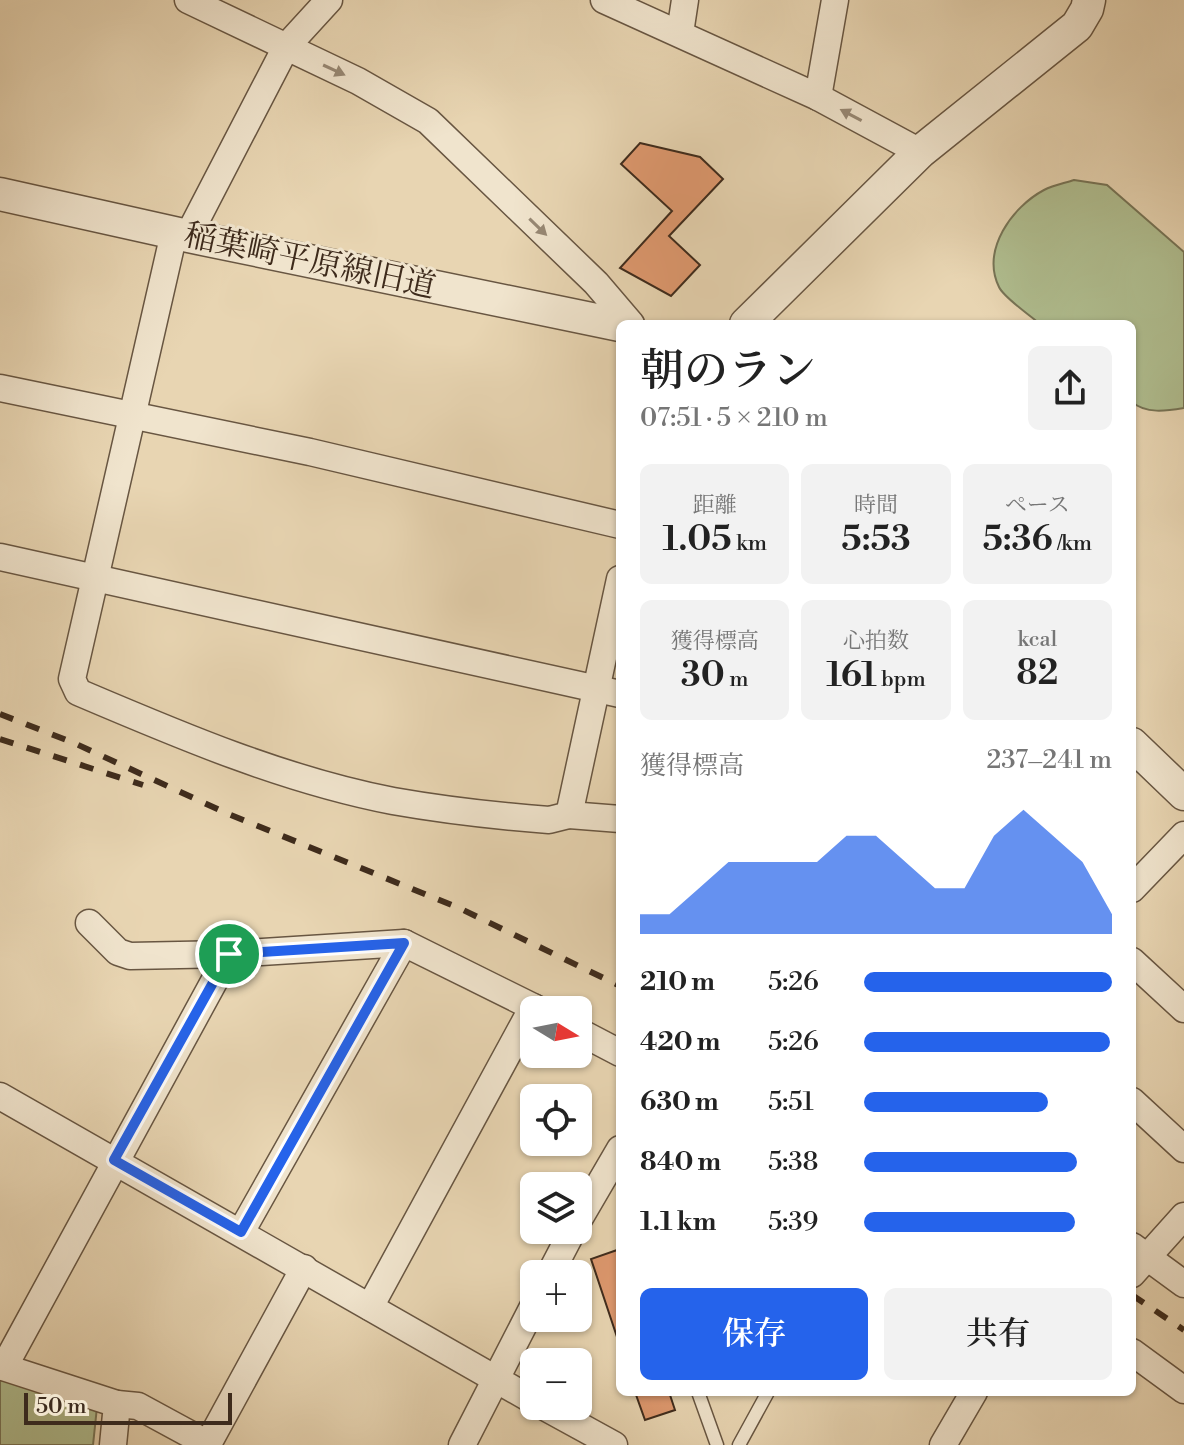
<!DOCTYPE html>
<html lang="ja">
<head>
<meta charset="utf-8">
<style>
  body { margin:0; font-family:"Libre Bodoni","Noto Serif JP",serif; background:#f2f2f2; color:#222; height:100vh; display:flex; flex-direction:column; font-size:30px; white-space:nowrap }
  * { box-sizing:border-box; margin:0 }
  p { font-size:26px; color:#767676 }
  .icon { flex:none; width:44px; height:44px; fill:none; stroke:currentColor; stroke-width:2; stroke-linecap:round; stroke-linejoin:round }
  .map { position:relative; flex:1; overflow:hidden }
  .details { position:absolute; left:616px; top:320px; width:520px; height:1076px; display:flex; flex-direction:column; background:#fff; border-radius:12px; box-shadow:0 2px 6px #0004 }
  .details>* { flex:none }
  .needle { width:52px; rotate:100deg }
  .controls { position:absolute; left:520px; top:996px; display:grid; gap:16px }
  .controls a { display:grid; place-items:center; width:72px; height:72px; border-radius:12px; background:#fff; box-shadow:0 2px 6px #0004; font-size:40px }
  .scale { position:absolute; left:24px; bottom:20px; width:208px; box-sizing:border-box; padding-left:8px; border:4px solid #3e2b1c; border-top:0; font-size:22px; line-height:28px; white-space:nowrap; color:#3e2b1c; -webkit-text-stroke:6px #f0e4cd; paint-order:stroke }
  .pin { position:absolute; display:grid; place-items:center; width:68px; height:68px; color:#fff; margin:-34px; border:4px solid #fff; border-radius:50%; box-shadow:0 2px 8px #0007 }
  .round { display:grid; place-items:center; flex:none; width:84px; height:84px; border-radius:12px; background:#f2f2f2 }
  .headline { display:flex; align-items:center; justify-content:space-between; height:136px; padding:0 24px }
  h1 { font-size:44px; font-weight:600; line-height:60px }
  .figures { display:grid; grid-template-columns:repeat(3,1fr); gap:12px; height:136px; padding:8px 24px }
  .figures div { display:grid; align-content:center; border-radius:12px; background:#f2f2f2; text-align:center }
  .figures b { font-size:34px; font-weight:600 }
  .figures small { font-size:22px; font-weight:400 }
  .figures p { font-size:22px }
  .chart { height:224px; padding:16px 24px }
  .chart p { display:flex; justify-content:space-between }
  .chart svg { width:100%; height:144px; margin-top:8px; fill:#2563eb; opacity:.7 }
  .button { display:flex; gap:16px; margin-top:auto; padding:16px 24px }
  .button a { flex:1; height:92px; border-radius:12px; background:#2563eb; color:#fff; font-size:32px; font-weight:600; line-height:92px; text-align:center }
  .button a+a { background:#f2f2f2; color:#222 }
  ul { padding:0 24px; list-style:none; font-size:26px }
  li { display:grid; grid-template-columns:128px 96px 1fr; align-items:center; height:60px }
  li i { height:20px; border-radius:10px; background:#2563eb }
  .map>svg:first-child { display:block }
</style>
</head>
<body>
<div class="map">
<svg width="1184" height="1445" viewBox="0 0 1184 1445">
  <rect width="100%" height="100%" fill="#e8d5b2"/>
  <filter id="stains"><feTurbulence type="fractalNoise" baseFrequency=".0025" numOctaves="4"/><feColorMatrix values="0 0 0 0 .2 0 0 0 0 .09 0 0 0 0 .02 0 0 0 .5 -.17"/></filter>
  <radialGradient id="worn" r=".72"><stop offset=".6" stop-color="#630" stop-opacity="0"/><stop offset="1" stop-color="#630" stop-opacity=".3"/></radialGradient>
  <g fill="#b0be90" stroke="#777456" stroke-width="2">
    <path d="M 1074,180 L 1107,185 L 1184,252 L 1184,408 C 1166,411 1146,414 1132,402 L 1132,324 L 1040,324 C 1030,315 1004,298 999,287 C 981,250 1012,207 1044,190 C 1053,185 1065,183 1074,180 Z"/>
    <path d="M 0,1376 L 97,1407 L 93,1445 L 0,1445 Z"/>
  </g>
  <g fill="#df996f" stroke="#3e2b1c" stroke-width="2">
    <path d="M 640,143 L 700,157 L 723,179 L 669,236 L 700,265 L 671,296 L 620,268 L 672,211 L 621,164 Z"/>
    <path d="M 620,1249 L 620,1346 L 591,1259 Z"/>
    <path d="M 635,1392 L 669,1392 L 675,1410 L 645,1420 Z"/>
  </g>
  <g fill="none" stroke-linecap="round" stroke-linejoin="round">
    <g stroke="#685642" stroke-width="15">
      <g id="service">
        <path d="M 698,1392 L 717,1445"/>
        <path d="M 739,1445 L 768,1392"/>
      </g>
    </g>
    <g stroke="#685642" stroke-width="29">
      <g id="minor">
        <path d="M 188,0 L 358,81 L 428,121 L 596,283 L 631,324"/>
        <path d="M 604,0 L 818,97 L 920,152"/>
        <path d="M 680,33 L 685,0"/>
        <path d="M 818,97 L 835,0"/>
        <path d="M 174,233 L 72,679 L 78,692 C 179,735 284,780 393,801 C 444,810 497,816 549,820 L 569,815 L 620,579"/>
        <path d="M 188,236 L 286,47 L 329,0"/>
        <path d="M 0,388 L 310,452 L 620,525"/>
        <path d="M 0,557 L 620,694"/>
        <path d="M 569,815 L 620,819"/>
        <path d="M 1132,889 L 1184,835"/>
        <path d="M 89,923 L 118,952 L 130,956 L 229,954"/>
        <path d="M 1132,961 L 1184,1009"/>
        <path d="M 578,1031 L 620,1053"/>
        <path d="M 0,1096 L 534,1401"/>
        <path d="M 1132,1101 L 1184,1149"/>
        <path d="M 578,1221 L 620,1149"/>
        <path d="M 241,1232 L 404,943"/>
        <path d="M 1132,1246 L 1184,1284"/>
        <path d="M 550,1274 L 573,1230"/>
        <path d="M 1132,1274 L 1184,1216"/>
        <path d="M 370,1307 L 533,1007"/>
        <path d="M 1132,1352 L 1184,1390"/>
        <path d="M 0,1366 L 117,1404 L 113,1445"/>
        <path d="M 4,1367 L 229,954 L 404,943 L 539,1010"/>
        <path d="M 117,1404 L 138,1406 L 208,1444 L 304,1268"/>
        <path d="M 543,1406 L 614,1445"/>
        <path d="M 462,1445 L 534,1305"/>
        <path d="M 943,1445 L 974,1392"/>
      </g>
    </g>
    <g stroke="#685642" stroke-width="35">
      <g id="tertiary">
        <path d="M 0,194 L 188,236 L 620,325"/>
        <path d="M 746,324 L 920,152 L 1077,26 L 1087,9 L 1089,0"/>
        <path d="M 1132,744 L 1184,794"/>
      </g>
    </g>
    <use href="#service" stroke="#f0e4cd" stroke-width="12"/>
    <use href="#minor" stroke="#f0e4cd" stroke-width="26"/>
    <use href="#tertiary" stroke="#f0e4cd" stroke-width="32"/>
    <g stroke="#3e2b1c" stroke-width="6" stroke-dasharray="14 14" stroke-linecap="butt">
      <path d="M 0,714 L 74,743 L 226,813 L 459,908 L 620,986"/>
      <path d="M 0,739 L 143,785"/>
      <path d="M 1132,1295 L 1184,1330"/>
    </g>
  </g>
  <defs><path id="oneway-solid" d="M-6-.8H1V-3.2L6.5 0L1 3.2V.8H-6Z" transform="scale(2)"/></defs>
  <g fill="#978874">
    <use href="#oneway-solid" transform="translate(334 70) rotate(25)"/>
    <use href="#oneway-solid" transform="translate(851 115) rotate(-152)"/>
    <use href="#oneway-solid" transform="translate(538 227) rotate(44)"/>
  </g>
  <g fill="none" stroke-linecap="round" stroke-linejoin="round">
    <g stroke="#fff" stroke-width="16">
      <path id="route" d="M 404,943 L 241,1232 L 114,1160 L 229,954 Z"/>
    </g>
    <use href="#route" stroke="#2563eb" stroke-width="10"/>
  </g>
  <g text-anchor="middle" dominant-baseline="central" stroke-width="6" stroke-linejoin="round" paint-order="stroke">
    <g font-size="32" fill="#3e2b1c" stroke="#f0e4cd">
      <text transform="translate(310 261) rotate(12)">稲葉崎平原線旧道</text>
    </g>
  </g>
  <rect width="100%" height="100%" filter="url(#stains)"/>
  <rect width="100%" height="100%" fill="url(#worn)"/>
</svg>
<div class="controls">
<a><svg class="needle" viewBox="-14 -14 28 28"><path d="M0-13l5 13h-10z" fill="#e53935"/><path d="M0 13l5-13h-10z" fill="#767676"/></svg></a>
<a><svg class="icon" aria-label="locate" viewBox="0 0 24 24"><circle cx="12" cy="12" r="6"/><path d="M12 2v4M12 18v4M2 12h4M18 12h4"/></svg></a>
<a><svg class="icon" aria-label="layers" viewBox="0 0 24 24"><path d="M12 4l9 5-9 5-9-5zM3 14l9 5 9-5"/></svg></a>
<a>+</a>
<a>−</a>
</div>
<div class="scale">50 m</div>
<div class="pin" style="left:229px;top:954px;background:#1e9e55"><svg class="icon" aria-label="arrive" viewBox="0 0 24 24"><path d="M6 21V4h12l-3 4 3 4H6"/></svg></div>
<section class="details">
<div class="headline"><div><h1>朝のラン</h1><p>07:51 · 5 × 210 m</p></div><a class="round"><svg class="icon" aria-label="share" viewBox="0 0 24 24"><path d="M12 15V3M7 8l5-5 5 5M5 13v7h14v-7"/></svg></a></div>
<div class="figures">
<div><p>距離</p><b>1.05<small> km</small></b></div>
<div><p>時間</p><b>5:53</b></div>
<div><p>ペース</p><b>5:36<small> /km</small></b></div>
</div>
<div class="figures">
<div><p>獲得標高</p><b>30<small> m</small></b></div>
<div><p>心拍数</p><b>161<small> bpm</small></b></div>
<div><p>kcal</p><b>82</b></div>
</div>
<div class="chart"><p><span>獲得標高</span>237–241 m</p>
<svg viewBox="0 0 160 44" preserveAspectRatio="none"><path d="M0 44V38L10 38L20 30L30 22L40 22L50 22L60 22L70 14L80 14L90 22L100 30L110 30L120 14L130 6L140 14L150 22L160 38V44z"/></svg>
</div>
<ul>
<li><b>210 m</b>5:26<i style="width:100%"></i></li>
<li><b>420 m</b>5:26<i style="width:99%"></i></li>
<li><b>630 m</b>5:51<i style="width:74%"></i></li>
<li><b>840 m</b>5:38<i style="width:86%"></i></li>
<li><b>1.1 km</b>5:39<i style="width:85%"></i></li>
</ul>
<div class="button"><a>保存</a><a>共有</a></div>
</section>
</div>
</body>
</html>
